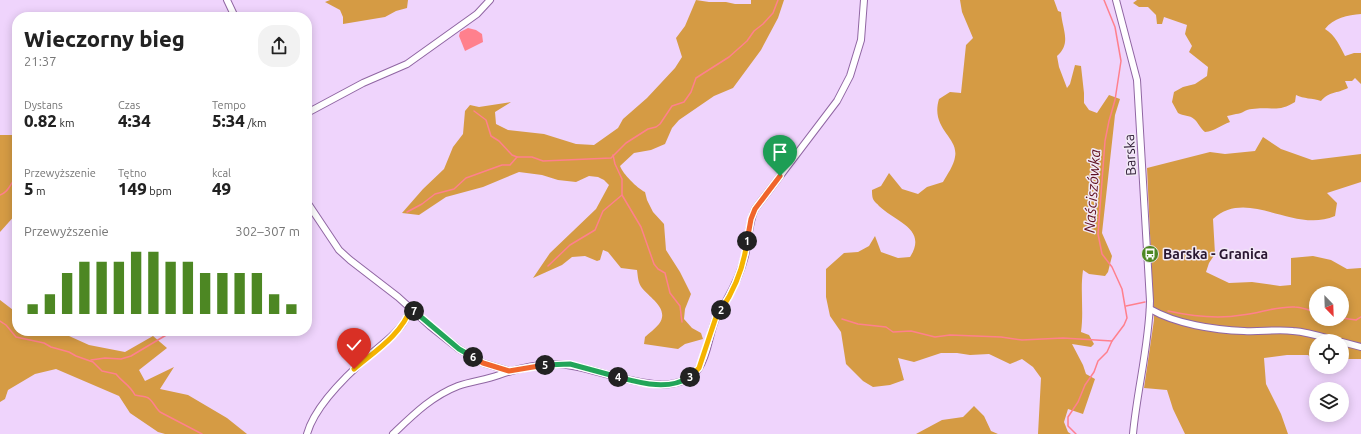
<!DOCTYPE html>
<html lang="pl">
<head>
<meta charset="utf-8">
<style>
  body { margin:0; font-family:Ubuntu,sans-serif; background:#f2f2f2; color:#222; height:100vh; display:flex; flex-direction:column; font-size:15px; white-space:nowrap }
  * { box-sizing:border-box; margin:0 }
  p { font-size:13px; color:#767676 }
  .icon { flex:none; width:22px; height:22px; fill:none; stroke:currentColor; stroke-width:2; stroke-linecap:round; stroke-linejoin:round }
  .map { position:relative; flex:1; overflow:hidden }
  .sheet { position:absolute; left:12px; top:12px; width:300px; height:324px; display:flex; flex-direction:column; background:#fff; border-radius:16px; box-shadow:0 2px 10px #0003 }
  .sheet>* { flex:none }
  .needle { width:26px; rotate:157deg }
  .buttons { position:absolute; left:1309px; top:286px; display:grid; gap:8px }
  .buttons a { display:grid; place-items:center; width:40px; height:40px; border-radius:50%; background:#fff; box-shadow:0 2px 10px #0003; font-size:20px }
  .pin { position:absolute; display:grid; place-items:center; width:34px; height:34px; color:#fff; margin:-41px -17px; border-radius:50% 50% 50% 0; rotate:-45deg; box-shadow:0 0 4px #0007 }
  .pin .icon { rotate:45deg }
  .km { position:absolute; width:20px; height:20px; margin:-10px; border-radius:50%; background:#222; color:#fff; font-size:11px; line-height:20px; text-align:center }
  .round { display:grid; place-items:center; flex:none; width:42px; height:42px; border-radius:16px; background:#f2f2f2 }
  .headline { display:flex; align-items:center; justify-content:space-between; height:68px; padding:0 12px }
  h1 { font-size:22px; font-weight:800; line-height:30px }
  .figures { display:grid; grid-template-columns:repeat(3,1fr); gap:6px; height:68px; padding:4px 12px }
  .figures div { display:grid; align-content:center }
  .figures b { font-size:17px; font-weight:800 }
  .figures small { font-size:11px; font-weight:400 }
  .figures p { font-size:11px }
  .chart { height:112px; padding:8px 12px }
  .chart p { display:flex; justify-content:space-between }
  .chart svg { width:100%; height:72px; margin-top:4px; stroke:#4d8723; stroke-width:6 }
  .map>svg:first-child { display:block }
</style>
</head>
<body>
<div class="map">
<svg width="1361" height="434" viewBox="0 0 1361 434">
  <rect width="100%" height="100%" fill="#efd4fc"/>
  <g fill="#d59b44" fill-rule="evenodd">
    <path d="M 330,0 L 408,0 L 407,8 L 396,11 L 385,17 L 343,24 L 343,17 L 340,10 L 325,2 Z"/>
    <path d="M 696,0 L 709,2 L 726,2 L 735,4 L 751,4 L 751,0 L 784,0 L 778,18 L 761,50 L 733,88 L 714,96 L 679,120 L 672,128 L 665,144 L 651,150 L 634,153 L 620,166 C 623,174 637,188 645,192 L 647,200 L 653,212 L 664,224 L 666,250 L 680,272 L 691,294 L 685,309 L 684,319 L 692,328 L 701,333 L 703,339 L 685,344 L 678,349 L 644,344 L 645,337 C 649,333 655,329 659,324 C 670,309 650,298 642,288 C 638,283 638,277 637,270 L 621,268 L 608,252 L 603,250 L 600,260 L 597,261 L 585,256 L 572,257 L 562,265 L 533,278 L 550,253 L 596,209 L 609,185 L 604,180 L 598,177 L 589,176 L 576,182 L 558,180 L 542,175 L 519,172 L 483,187 L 446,197 L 419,215 L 402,213 L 423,189 L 444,169 L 453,147 L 463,134 L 465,111 L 470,105 L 479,107 L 511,102 L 495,112 L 496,124 L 508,130 L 544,134 L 576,144 L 594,145 L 618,128 L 623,119 L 647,98 L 675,68 L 682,57 L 676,38 L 685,26 Z"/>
    <path d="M 960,0 L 1054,0 L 1058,11 L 1061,12 C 1062,29 1072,43 1057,56 L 1059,67 L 1067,88 L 1070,84 L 1075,65 L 1081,66 L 1084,93 L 1084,103 L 1089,110 L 1097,113 L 1109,95 L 1120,99 L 1115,115 L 1102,233 L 1112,256 L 1108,272 L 1105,276 L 1089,274 L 1083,270 C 1080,291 1084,311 1081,332 L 1089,335 L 1094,344 L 1091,347 L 1072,344 L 1083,365 L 1086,374 L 1095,379 L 1083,414 L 1068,409 L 1064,422 L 1068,432 L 1071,434 L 1038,434 L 1041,378 L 1033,367 L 1022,359 L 1010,364 L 989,354 L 970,355 L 957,353 L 941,353 L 914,362 L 898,358 L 904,380 L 890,385 L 873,387 L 863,381 L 846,364 L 841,332 L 830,316 L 826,297 L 826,269 L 844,253 L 858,252 L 869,246 L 875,236 L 881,252 L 898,258 L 910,257 C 928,229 896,222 879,206 C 878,204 874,202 873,199 C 872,197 872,192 872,190 L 881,186 L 889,173 L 902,189 L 918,194 L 927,187 L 943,182 C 947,175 954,165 955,157 C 959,137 930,129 939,99 L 950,92 L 961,93 L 966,45 L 973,38 L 962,12 Z"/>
    <path d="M 1137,0 L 1361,0 L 1361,14 C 1348,15 1333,18 1325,29 C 1335,35 1340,46 1345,56 L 1354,53 L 1361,53 L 1361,84 L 1355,78 L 1352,81 L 1345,81 L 1348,88 C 1336,94 1330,91 1321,101 C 1312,98 1304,99 1296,95 L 1295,102 C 1278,113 1270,106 1252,109 C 1246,109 1242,114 1236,114 C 1233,115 1231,115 1227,116 L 1230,122 C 1221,125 1215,131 1205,132 C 1200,128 1198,122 1194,119 C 1190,115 1183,116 1178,113 L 1172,102 L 1174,92 L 1183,87 L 1195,84 L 1207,76 L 1208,67 L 1189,52 L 1192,46 L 1185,34 L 1187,25 L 1164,17 L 1162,24 L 1157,24 L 1156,15 L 1148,7 L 1139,7 L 1133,3 Z"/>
    <path d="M 0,135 L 17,135 L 17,213 L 0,232 Z"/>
    <path d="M 1263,137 L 1281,149 L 1312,160 L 1361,154 L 1361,182 L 1327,193 L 1337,203 L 1335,216 C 1293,234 1248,187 1213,219 L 1215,254 L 1209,263 L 1206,272 L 1229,283 L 1252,282 L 1280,286 L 1291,285 L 1291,258 L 1313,256 L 1331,260 L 1347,269 L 1361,268 L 1361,359 L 1342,359 L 1342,341 L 1316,341 L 1316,362 L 1308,355 L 1287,355 L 1264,358 L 1266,384 L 1281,414 L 1288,434 L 1185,434 L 1173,409 L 1167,390 L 1144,388 L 1154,320 L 1147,168 L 1210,152 L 1225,154 L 1255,151 ZM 1316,293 L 1342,293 L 1342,319 L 1316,319 Z"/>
    <path d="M 0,300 L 17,313 L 17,331 L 58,331 L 89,345 L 125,352 L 153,336 L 167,348 L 139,370 L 145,381 L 174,367 L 160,389 L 188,395 L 227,418 L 247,434 L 165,434 L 158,432 L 130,413 L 119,396 L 56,369 L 35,374 L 8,390 L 5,399 L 0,402 Z"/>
    <path d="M 974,406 L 984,416 L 991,431 L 998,434 L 916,434 L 942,420 L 963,417 Z"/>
  </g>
  <path fill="#ff808d" d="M 468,28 L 476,30 L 482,34 L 483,42 L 465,51 L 459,36 L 460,32 Z"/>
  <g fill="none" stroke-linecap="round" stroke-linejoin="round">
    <g stroke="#ff808d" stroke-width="1.5">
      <path d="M 474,111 L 486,120 L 491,136 L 499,141 L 512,155 L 517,157"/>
      <path d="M 613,155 L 615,164 L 622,179 L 622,195 L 641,227 L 654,264 L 658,269 L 665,273 L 670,293 L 680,306 L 682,322"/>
      <path d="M 0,195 C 10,192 10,182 17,177"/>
      <path d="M 407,212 L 422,204 L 435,194 L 454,189 L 466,178 L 502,165 L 510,165 L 517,157 L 532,157 L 543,161 L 611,158 L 626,143 L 648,129 L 656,127 L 660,124 L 672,106 L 684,102 L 691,92 L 696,78 L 729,57 L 747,41 L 754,31 L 763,24 L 773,13 L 778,0"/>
      <path d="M 548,266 L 570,245 L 595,230 L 603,211 L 622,195"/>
      <path d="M 1126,306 L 1145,302"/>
      <path d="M 1168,311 C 1191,316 1219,319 1242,315 C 1260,313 1277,306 1295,307 C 1302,307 1309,311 1316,311"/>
      <path d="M 1342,318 L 1356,320 L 1361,317"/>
      <path d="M 842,319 L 858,324 L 886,327 L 893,332 L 911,331 L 935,337 L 950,335 L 1001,337 L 1022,340 L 1063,338 L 1112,341"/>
      <path d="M 0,321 L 6,325 L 16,337 L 44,343 L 51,347 L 69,352 L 76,356 L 93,362 L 102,371 L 116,374 C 123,383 129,384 135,395 C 139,396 142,396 146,397 C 152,398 155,408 160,412 L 202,434"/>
      <path d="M 91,360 L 105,358 L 121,359 L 131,356 L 173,331"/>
      <path d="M 1076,434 L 1068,426 L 1068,417 L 1078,402 L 1085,385 L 1094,372 L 1098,361 L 1107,352 L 1112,341 L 1124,325 L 1127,318 L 1122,289 L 1112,267 L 1102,254 L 1098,234 L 1105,141 L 1109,121 L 1115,100 L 1121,61 L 1115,27 L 1104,0"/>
    </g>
    <g stroke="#9066a3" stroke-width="8">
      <g id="minor">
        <path d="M 227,0 L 235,17"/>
        <path d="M 1116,0 L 1137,80 L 1150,301 C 1149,346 1137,390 1133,434"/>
        <path d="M 307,113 L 363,83 L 407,64 L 477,14 L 490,0"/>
        <path d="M 307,202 L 339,250 L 350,260 L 398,297 L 430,326 L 459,349 L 483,363 L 509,371"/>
        <path d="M 1150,309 C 1176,324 1214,330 1244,331 C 1260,332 1277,329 1293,331 C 1308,332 1323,337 1337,341"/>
        <path d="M 1342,342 L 1361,347"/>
        <path d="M 307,434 C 315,405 349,373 371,354 C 388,339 403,330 411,308"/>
        <path d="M 393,434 C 413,415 432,396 458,386 C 472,381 486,380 499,375 C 516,369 534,365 552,364 C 592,362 672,408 699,368 C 709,353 709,332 717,316 C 719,311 723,306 726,301 C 734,287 741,272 745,256 C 749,240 748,225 755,209 L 837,101 L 850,76 L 861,40 L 864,0"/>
      </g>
    </g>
    <use href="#minor" stroke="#fff" stroke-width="6"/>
  </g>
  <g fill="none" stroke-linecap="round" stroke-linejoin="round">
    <g stroke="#fff" stroke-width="8">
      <path id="split-1" d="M 747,241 L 751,219 L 755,209 L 780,176"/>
    </g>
    <g stroke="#fff" stroke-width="8">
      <path id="split-2" d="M 721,310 C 735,289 744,266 747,241"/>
    </g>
    <g stroke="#fff" stroke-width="8">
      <path id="split-3" d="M 690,377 L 699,368 L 716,317 L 721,310"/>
    </g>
    <g stroke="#fff" stroke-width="8">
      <path id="split-4" d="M 618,377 C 641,383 668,391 690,377"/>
    </g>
    <g stroke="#fff" stroke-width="8">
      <path id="split-5" d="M 545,365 L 570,364 L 618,377"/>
    </g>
    <g stroke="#fff" stroke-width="8">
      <path id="split-6" d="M 473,357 L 483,363 L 509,371 L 545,365"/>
    </g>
    <g stroke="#fff" stroke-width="8">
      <path id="split-7" d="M 414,311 L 459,349 L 473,357"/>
    </g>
    <g stroke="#fff" stroke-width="8">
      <path id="split-8" d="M 354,369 C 375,351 401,335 411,308 L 414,311"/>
    </g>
    <use href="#split-1" stroke="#f0652b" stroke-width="5"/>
    <use href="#split-2" stroke="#f5b400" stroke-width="5"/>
    <use href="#split-3" stroke="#f5b400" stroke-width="5"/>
    <use href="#split-4" stroke="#22a559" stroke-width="5"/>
    <use href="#split-5" stroke="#22a559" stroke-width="5"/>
    <use href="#split-6" stroke="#f0652b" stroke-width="5"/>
    <use href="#split-7" stroke="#22a559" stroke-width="5"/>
    <use href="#split-8" stroke="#f5b400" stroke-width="5"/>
  </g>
  <defs>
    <g id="bus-disc" transform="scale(0.9)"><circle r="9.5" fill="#4d8723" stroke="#f2e9f6"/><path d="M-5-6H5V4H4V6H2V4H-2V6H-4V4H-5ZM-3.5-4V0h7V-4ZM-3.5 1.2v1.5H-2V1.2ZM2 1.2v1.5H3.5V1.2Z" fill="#fff"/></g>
  </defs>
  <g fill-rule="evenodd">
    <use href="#bus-disc" x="1150" y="254"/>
  </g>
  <g text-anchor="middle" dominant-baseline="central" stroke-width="3" stroke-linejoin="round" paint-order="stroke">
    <g font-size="14" fill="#291730" stroke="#f2e9f6">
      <text transform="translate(1130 155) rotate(-93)">Barska</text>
    </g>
    <g font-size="14" font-weight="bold" fill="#291730" stroke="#f2e9f6" text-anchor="start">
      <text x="1163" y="254">Barska - Granica</text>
    </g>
    <g font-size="15" font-style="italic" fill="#601121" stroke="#f2e9f6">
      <text transform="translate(1092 191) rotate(-86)">Naściszówka</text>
    </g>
  </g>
</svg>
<div class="buttons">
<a><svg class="needle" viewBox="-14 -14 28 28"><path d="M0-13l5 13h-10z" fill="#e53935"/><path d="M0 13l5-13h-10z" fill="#767676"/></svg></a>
<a><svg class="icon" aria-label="locate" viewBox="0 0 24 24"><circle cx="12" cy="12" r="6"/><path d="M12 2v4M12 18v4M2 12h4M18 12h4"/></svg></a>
<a><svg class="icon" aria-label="layers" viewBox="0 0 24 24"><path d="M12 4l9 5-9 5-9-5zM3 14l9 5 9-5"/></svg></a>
</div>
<div class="pin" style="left:780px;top:176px;background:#1e9e55"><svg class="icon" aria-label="arrive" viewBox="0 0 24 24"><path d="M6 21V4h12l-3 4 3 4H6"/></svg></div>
<div class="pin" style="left:354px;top:369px;background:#d93025"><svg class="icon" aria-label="check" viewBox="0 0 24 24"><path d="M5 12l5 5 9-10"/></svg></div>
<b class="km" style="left:747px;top:241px">1</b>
<b class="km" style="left:721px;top:310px">2</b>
<b class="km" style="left:690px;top:377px">3</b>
<b class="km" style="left:618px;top:377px">4</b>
<b class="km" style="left:545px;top:365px">5</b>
<b class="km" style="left:473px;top:357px">6</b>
<b class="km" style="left:414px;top:311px">7</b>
<section class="sheet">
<div class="headline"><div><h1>Wieczorny bieg</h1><p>21:37</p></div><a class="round"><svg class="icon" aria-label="share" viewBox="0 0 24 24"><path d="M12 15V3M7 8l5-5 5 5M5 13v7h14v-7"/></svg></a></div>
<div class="figures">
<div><p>Dystans</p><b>0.82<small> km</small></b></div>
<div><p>Czas</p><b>4:34</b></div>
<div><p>Tempo</p><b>5:34<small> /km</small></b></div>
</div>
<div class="figures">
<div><p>Przewyższenie</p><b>5<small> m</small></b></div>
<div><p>Tętno</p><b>149<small> bpm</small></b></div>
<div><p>kcal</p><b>49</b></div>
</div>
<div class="chart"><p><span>Przewyższenie</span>302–307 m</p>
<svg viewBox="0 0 160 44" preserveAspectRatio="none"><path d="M5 44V38M15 44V32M25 44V19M35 44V12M45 44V12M55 44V12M65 44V6M75 44V6M85 44V12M95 44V12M105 44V19M115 44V19M125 44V19M135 44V19M145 44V32M155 44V38"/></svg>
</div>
</section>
</div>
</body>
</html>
